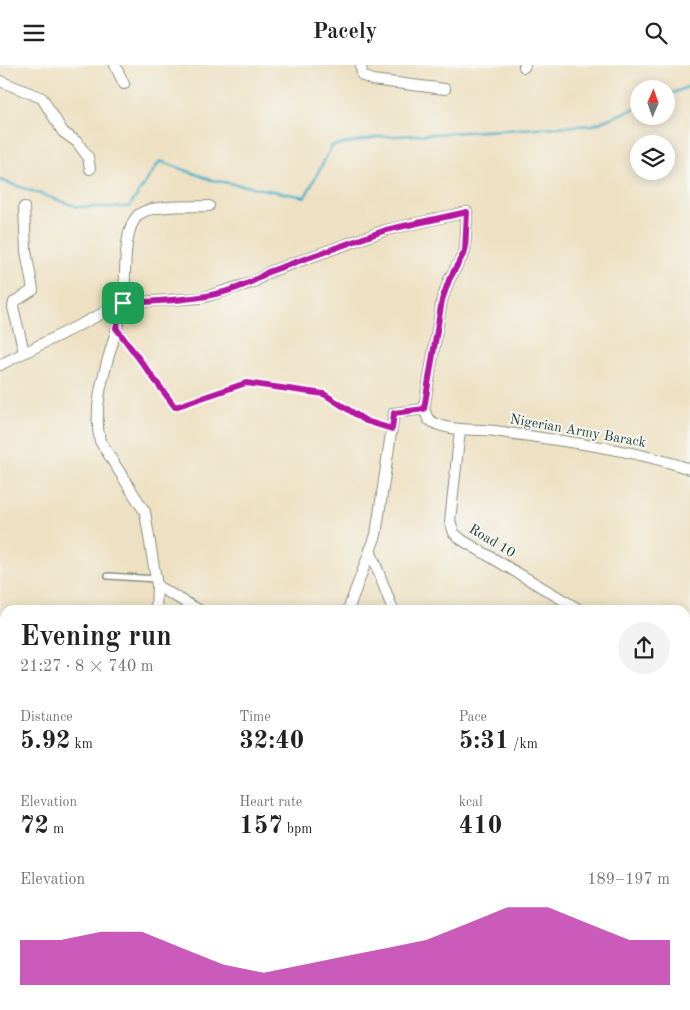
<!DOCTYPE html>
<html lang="en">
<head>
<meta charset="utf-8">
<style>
  body { margin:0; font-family:"Old Standard TT",serif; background:#f2f2f2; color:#222; height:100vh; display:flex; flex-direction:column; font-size:19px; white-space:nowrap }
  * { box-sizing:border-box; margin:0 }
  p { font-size:16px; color:#767676 }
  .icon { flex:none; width:28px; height:28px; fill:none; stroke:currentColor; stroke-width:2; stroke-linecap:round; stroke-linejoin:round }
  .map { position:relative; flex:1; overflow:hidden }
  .panel { position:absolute; left:0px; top:540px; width:690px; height:405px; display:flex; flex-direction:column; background:#fff; border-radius:15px 15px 0 0; box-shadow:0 2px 12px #0003 }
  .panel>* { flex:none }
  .needle { width:32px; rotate:2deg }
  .tools { position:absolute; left:630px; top:15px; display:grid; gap:10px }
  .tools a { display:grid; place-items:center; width:45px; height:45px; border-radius:50%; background:#fff; box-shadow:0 2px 12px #0003; font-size:25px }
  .pin { position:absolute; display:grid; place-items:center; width:42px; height:42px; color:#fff; margin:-21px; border-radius:10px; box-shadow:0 2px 8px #0006 }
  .round { display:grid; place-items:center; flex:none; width:52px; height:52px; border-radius:26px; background:#f2f2f2 }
  .headline { display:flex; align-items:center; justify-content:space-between; height:85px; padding:0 20px }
  h1 { font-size:28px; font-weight:800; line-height:38px }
  .stats { display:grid; grid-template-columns:repeat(3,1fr); gap:8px; height:85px; padding:5px 20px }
  .stats div { display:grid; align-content:center }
  .stats b { font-size:25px; font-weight:800 }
  .stats small { font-size:14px; font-weight:400 }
  .stats p { font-size:14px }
  .chart { height:140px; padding:10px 20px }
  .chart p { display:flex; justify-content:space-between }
  .chart svg { width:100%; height:90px; margin-top:5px; fill:#b5179e; opacity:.7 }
  header { display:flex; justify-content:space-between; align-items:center; height:65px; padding:0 20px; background:#fff; font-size:22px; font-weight:800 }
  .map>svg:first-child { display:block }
</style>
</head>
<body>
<header><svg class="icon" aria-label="menu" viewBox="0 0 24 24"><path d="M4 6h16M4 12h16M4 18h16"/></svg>Pacely<svg class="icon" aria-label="search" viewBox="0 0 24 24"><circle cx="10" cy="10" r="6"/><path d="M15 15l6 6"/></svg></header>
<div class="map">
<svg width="690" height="945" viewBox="0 0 690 945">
  <rect width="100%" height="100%" fill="#f6f6f2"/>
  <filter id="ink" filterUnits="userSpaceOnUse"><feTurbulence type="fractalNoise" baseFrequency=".02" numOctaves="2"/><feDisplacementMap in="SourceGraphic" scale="10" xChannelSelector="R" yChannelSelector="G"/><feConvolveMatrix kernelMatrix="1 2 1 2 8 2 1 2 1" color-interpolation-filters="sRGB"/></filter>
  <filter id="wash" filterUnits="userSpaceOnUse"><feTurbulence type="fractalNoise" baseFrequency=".0096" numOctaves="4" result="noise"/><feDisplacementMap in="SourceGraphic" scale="20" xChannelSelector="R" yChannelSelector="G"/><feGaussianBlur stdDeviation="1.12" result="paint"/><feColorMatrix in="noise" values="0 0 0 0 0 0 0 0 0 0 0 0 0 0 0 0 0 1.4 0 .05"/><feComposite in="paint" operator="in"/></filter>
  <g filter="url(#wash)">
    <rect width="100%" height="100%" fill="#eee1c3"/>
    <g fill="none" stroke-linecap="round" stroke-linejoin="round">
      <g stroke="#49b0c8" stroke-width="2.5">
        <path d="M 666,31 L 690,21"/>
        <path d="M 0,115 L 78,142 L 129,142 L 160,96 L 212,115 L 305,132 L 332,81 L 378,72 L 593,60 L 639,42"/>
      </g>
    </g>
  </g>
  <g filter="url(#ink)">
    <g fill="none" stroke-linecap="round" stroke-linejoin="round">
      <g stroke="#868f7c" stroke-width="8">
        <g id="service">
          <path d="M 108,511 L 156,514"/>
          <path d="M 0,857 L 5,857"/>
          <path d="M 0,892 L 5,892"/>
          <path d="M 303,940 L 344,945"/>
          <path d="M 21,945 L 22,940"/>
          <path d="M 108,945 L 109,940"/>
          <path d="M 198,945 L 199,940"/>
          <path d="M 367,945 L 368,940"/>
        </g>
      </g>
      <g stroke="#868f7c" stroke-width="12">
        <g id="minor">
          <path d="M 115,0 L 124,19"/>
          <path d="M 361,0 L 362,10 L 372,15 L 445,24"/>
          <path d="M 524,2 L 525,0"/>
          <path d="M 0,16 L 42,33 L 63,67 L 77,77 L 88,92 L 90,104"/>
          <path d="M 24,287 L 13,242 L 14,237 L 33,225 L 26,186 L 24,142"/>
          <path d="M 0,300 L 123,238 L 201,233 L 254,217 L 269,207 L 386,165 L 467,147 L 465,186 L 449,215 L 442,235 L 424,344 L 428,354 C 446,368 474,363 495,366 C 560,376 628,383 690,404"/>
          <path d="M 460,365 L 450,456 L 454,468 L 462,475 L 580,545"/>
          <path d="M 370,485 L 393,545"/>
          <path d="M 157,521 L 199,545"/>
          <path d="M 156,545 L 157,521 L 145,447 L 100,376 C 90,330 114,283 123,239 C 127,218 121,167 138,150 C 150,139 192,142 209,141"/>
          <path d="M 348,545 L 376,470 L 394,348 L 424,344"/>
          <path d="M 685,686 L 690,687"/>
          <path d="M 685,814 L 690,793"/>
          <path d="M 685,834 L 690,835"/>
          <path d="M 685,874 L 690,875"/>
          <path d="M 685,917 L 690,918"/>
          <path d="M 463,945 L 464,940"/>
          <path d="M 540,945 L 547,940"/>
        </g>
      </g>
      <path stroke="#868f7c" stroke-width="2" stroke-dasharray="1 4" stroke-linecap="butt" d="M 123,273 L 175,342 L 246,318 L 324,329 L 365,356 L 382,361"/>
      <use href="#service" stroke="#fff" stroke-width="5"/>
      <use href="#minor" stroke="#fff" stroke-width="10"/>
    </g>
  </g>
  <g fill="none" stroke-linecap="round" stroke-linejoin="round" filter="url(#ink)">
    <g stroke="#fff" stroke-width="10">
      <path id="route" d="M 467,147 L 465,186 L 449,215 L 442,235 L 424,344 L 394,348 L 392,364 L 366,356 L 324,329 L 246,318 L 175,342 L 116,263 L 123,238 C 172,235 227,236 268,207 L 386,165 Z"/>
    </g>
    <use href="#route" stroke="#b5179e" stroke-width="6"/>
  </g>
  <g text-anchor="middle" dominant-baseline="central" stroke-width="4" stroke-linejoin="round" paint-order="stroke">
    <g font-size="14" fill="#1f3d34" stroke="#f6f6f2">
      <text transform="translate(578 366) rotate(10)">Nigerian Army Barack</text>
      <text transform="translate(492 476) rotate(31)">Road 10</text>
    </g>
  </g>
</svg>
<div class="tools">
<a><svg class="needle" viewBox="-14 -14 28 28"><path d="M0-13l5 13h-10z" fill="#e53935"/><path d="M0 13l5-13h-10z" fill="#767676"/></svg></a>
<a><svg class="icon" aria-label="layers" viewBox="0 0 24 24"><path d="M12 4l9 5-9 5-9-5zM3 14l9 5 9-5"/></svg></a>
</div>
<div class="pin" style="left:123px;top:238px;background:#1e9e55"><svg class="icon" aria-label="arrive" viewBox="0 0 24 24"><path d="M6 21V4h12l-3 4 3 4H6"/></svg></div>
<section class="panel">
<div class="headline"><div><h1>Evening run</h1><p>21:27 · 8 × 740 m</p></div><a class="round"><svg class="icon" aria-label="share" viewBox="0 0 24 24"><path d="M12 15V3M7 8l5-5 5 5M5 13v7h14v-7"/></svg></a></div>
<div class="stats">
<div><p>Distance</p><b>5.92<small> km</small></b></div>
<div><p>Time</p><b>32:40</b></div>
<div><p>Pace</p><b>5:31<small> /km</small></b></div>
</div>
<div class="stats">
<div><p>Elevation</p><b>72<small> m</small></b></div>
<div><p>Heart rate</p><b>157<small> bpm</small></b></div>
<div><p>kcal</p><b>410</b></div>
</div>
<div class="chart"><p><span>Elevation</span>189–197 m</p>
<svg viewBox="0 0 160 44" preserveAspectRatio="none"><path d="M0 44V22L10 22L20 18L30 18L40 26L50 34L60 38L70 34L80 30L90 26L100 22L110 14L120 6L130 6L140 14L150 22L160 22V44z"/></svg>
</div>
</section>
</div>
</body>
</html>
